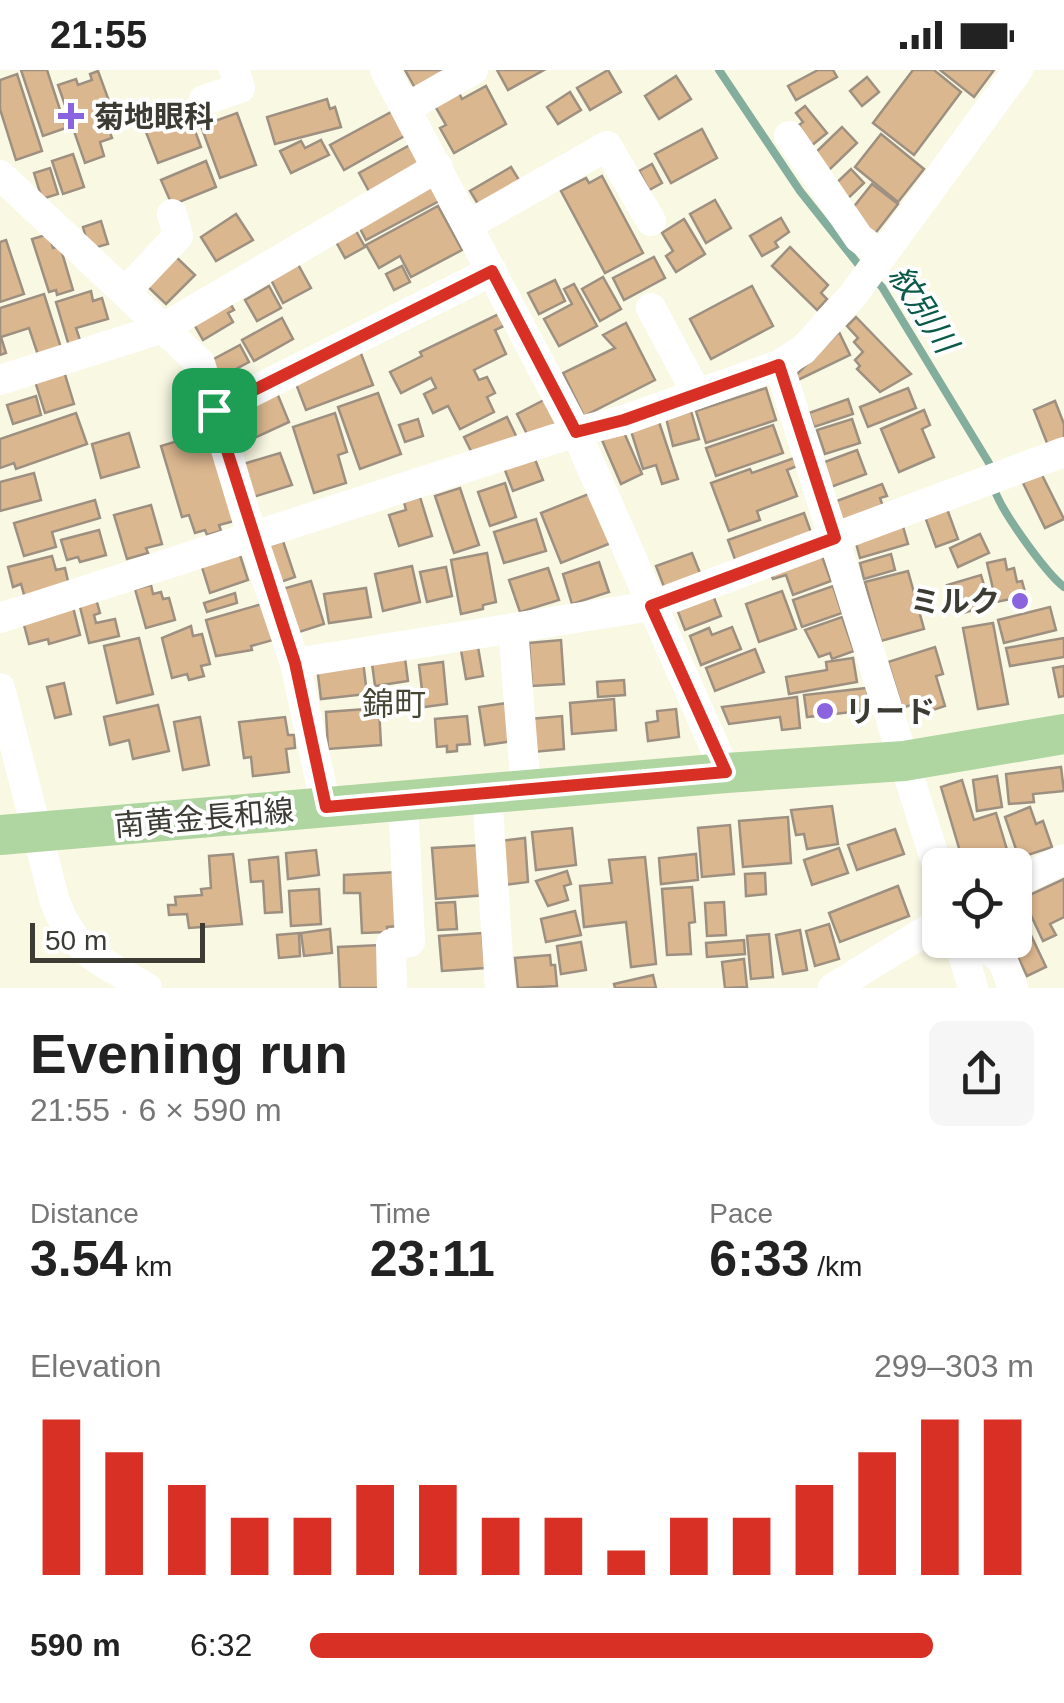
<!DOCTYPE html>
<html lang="en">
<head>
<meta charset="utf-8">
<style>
  body { margin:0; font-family:Arial,"Noto Sans JP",sans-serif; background:#f6f6f6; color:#222; height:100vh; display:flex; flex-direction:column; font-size:38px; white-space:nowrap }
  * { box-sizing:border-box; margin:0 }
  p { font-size:32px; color:#767676 }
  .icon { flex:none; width:55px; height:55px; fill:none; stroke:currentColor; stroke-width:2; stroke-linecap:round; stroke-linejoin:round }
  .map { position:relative; height:918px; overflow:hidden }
  .drawer { display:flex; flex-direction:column; background:#fff; flex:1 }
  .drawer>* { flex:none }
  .tools { position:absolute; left:922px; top:778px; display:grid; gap:20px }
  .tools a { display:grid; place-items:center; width:110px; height:110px; border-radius:15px; background:#fff; box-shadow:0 2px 8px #0004; font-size:50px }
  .scale { position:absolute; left:30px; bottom:25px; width:175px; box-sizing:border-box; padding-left:10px; border:5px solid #3c3c34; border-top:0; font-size:28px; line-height:35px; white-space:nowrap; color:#3c3c34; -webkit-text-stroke:8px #fff; paint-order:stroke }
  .pin { position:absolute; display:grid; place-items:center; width:85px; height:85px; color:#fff; margin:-42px; border-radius:20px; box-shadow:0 5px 15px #0006 }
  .round { display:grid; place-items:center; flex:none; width:105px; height:105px; border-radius:15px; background:#f6f6f6 }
  .summary { display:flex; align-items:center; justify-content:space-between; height:170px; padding:0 30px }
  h1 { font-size:55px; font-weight:700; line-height:75px }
  .figures { display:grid; grid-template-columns:repeat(3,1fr); gap:15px; height:170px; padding:10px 30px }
  .figures div { display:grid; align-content:center }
  .figures b { font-size:50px; font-weight:700 }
  .figures small { font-size:28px; font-weight:400 }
  .figures p { font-size:28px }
  .chart { height:280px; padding:20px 30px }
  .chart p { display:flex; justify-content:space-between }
  .chart svg { width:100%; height:180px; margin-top:10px; stroke:#d93025; stroke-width:6 }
  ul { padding:0 30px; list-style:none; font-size:32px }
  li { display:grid; grid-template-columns:160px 120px 1fr; align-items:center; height:75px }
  li i { height:25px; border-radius:12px; background:#d93025 }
  .status { display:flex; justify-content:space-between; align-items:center; height:70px; padding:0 50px; background:#fff; direction:ltr }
  .status svg { height:28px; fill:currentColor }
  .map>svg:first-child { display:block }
</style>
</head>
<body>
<div class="status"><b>21:55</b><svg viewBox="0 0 49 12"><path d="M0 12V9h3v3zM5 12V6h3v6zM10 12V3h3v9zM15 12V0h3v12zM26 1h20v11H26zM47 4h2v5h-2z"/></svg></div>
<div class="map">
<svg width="1064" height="918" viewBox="0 0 1064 918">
  <rect width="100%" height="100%" fill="#f9f8e3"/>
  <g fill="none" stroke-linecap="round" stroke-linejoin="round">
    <g stroke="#83ad9d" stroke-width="8">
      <path d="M 719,0 L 800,121 L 862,199"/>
      <path d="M 873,208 L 882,217 L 989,393 L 990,400"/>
      <path d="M 993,414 C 996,435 1046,503 1064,517"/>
    </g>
  </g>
  <g fill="#dbb78f" stroke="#9e9081" stroke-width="2.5">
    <path d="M 21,0 L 47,0 L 66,58 L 43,66 Z"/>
    <path d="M 405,0 L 442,0 L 443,2 L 415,18 Z"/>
    <path d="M 497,0 L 544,0 L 508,20 Z"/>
    <path d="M 608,0 L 621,22 L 590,40 L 577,18 Z"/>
    <path d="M 818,0 L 833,0 L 837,7 L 796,30 L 788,16 Z"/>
    <path d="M 913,0 L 934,0 L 961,22 L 914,85 L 873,53 Z"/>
    <path d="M 940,0 L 994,0 L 974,27 Z"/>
    <path d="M 98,1 L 113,42 L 104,45 L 112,68 L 100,72 L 104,86 L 85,93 L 58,15 L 76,9 L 78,15 L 92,10 L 90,4 Z"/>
    <path d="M 17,4 L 42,81 L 16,90 L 0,39 L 0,10 Z"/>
    <path d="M 676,6 L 691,29 L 659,49 L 645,26 Z"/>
    <path d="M 867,7 L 879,22 L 862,36 L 850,21 Z"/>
    <path d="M 486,16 L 506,54 L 454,83 L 440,58 L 446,55 L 435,36 L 459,23 L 462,29 Z"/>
    <path d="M 570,22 L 581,40 L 558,54 L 547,37 Z"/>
    <path d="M 327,29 L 330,39 L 335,37 L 341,57 L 275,74 L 267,47 Z"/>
    <path d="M 805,36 L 827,63 L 811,76 L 799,55 L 803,52 L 796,43 Z"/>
    <path d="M 395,40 L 408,64 L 344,100 L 330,75 Z"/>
    <path d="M 237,43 L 256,95 L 220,108 L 201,56 Z"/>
    <path d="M 166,49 L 170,58 L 191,50 L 201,77 L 158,93 L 144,57 Z"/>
    <path d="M 842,57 L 857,73 L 827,102 L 812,86 Z"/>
    <path d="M 702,59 L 717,88 L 671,113 L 655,84 Z"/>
    <path d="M 881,64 L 924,99 L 898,132 L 855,97 Z"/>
    <path d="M 321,70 L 329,85 L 291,103 L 280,81 L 301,71 L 305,78 Z"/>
    <path d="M 410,75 L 422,96 L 371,125 L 359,103 Z"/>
    <path d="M 73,84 L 84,117 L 63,124 L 52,91 Z"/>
    <path d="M 206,91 L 216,117 L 172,135 L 161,110 Z"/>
    <path d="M 652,94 L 662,113 L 649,120 L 639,101 Z"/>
    <path d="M 511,97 L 522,115 L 481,139 L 470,121 Z"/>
    <path d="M 50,98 L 58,124 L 42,129 L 34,103 Z"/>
    <path d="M 851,99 L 864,113 L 842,134 L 829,120 Z"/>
    <path d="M 602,106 L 643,183 L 605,203 L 561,121 L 586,108 L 589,113 Z"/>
    <path d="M 429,108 L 441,130 L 366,170 L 355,149 Z"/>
    <path d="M 872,114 L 898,134 L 874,165 L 848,144 Z"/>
    <path d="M 715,130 L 731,158 L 706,173 L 690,144 Z"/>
    <path d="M 438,136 L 462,180 L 411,207 L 400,186 L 379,198 L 366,175 Z"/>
    <path d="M 236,144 L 253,170 L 216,191 L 201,167 Z"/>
    <path d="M 781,148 L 789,162 L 775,172 L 778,177 L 762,186 L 750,166 Z"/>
    <path d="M 684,149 L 705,184 L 676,202 L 666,186 L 673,181 L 662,163 Z"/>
    <path d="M 101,151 L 108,174 L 94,178 L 88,175 L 83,157 Z"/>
    <path d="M 355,159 L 365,177 L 345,188 L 335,170 Z"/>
    <path d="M 49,164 L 53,178 L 60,176 L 73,220 L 57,225 L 56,220 L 49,222 L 32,169 Z"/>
    <path d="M 6,170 L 24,224 L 0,232 L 0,172 Z"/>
    <path d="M 790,177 L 828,215 L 821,223 L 827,229 L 817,240 L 772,196 Z"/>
    <path d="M 173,184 L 195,205 L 166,234 L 145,214 Z"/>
    <path d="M 294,187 L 311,218 L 283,233 L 267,202 Z"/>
    <path d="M 654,187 L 665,208 L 624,230 L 613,208 Z"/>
    <path d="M 402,196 L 410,212 L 394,220 L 386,204 Z"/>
    <path d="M 603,207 L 621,239 L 600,251 L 582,219 Z"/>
    <path d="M 555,210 L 565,231 L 539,244 L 528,223 Z"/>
    <path d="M 574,214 L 597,256 L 559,276 L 544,249 L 572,234 L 564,219 Z"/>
    <path d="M 269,216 L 281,238 L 257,251 L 245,230 Z"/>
    <path d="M 752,216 L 773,256 L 711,289 L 690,249 Z"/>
    <path d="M 91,221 L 93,231 L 102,228 L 108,249 L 76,258 L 81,273 L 69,276 L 56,232 Z"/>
    <path d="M 44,224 L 62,281 L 39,288 L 29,258 L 1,267 L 6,283 L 0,285 L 0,238 Z"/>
    <path d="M 227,228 L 234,240 L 228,243 L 233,252 L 203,270 L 191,249 Z"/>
    <path d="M 503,242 L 508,254 L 495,260 L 506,284 L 474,300 L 479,310 L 487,307 L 495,323 L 487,327 L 494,342 L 460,359 L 448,336 L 433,343 L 424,324 L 436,318 L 431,308 L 401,323 L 390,302 L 422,286 L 420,282 Z"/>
    <path d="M 856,247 L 911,304 L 880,322 L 857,299 L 860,296 L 855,290 L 863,282 L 854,272 L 858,268 L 847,256 Z"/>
    <path d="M 282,248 L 293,269 L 254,291 L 242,270 Z"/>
    <path d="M 626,253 L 655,310 L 584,346 L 563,303 L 615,278 L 603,265 Z"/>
    <path d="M 839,262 L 850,285 L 798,310 L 796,305 Z"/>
    <path d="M 240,275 L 249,292 L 219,308 L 210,291 Z"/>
    <path d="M 360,281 L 373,315 L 306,340 L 293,306 Z"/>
    <path d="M 63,298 L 74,334 L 45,343 L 34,308 Z"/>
    <path d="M 766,318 L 776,350 L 706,373 L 696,341 Z"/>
    <path d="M 908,318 L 916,338 L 868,357 L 860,337 Z"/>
    <path d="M 277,323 L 289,352 L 250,370 L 237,341 Z"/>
    <path d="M 378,323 L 401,384 L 360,399 L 338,337 Z"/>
    <path d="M 36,326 L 41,345 L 13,354 L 7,335 Z"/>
    <path d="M 546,329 L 558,352 L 529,368 L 517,344 Z"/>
    <path d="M 848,329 L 853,344 L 814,357 L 809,343 Z"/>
    <path d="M 1055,331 L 1064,354 L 1064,372 L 1049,378 L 1034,340 Z"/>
    <path d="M 924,340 L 930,355 L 922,359 L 934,387 L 899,402 L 881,359 Z"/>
    <path d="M 691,341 L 699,369 L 673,376 L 666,348 Z"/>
    <path d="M 76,343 L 87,374 L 16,399 L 14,393 L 0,398 L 0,369 Z"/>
    <path d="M 335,343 L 347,382 L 338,385 L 346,413 L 314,423 L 293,357 Z"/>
    <path d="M 507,347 L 517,368 L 474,387 L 464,367 Z"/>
    <path d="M 418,349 L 423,366 L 405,372 L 399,355 Z"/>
    <path d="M 852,349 L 860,373 L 825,384 L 817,360 Z"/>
    <path d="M 659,352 L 678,409 L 662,414 L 656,395 L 643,399 L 631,361 Z"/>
    <path d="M 773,355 L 783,383 L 716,406 L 706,378 Z"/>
    <path d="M 213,360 L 234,451 L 219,455 L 221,461 L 207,465 L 205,460 L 195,463 L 189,445 L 182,447 L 161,376 Z"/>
    <path d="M 623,360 L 642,404 L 621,414 L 602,370 Z"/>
    <path d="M 129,363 L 139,397 L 101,408 L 92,374 Z"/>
    <path d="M 857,380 L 866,404 L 831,417 L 822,393 Z"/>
    <path d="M 280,383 L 292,415 L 253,427 L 243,394 Z"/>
    <path d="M 533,384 L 543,410 L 513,421 L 503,395 Z"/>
    <path d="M 794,388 L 797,396 L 787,400 L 797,426 L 757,441 L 760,450 L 729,461 L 711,413 L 750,399 L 752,403 Z"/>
    <path d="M 34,403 L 41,430 L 0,441 L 0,412 Z"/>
    <path d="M 1041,403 L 1064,449 L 1045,458 L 1023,413 Z"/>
    <path d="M 505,413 L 516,447 L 490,456 L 478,422 Z"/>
    <path d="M 882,414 L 887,426 L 880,428 L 885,442 L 844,458 L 834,432 Z"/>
    <path d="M 460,418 L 479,475 L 454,483 L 435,426 Z"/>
    <path d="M 591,423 L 611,473 L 561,493 L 541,443 Z"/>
    <path d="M 420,427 L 432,466 L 399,476 L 389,445 L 406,440 L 404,432 Z"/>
    <path d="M 95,430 L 100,448 L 52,462 L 56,477 L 24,486 L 14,453 Z"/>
    <path d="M 151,435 L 162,474 L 146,478 L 148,483 L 127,489 L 114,445 Z"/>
    <path d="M 946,436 L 958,469 L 936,477 L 924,444 Z"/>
    <path d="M 804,443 L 813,468 L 737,495 L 728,470 Z"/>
    <path d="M 536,449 L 546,481 L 504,493 L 494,462 Z"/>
    <path d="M 902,453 L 908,474 L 860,488 L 854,466 Z"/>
    <path d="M 99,460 L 106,485 L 80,492 L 78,487 L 67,490 L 61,470 Z"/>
    <path d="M 980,464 L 989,483 L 958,497 L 950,478 Z"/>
    <path d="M 283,471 L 295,507 L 278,513 L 266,477 Z"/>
    <path d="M 820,481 L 831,511 L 793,525 L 786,505 L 773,509 L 769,500 Z"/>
    <path d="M 239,482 L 248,510 L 210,523 L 201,494 Z"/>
    <path d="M 487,483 L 496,532 L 483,535 L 483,539 L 461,544 L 451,490 Z"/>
    <path d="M 692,483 L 702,508 L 666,522 L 656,496 Z"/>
    <path d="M 891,484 L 895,500 L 864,509 L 860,493 Z"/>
    <path d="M 52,486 L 56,500 L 65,498 L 70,520 L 25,528 L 21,514 L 13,517 L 8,497 Z"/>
    <path d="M 1005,489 L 1007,500 L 1014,498 L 1017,512 L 1022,511 L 1026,526 L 996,532 L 987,493 Z"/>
    <path d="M 599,492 L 609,522 L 572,534 L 563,504 Z"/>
    <path d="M 412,496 L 420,532 L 383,541 L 375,504 Z"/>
    <path d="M 446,497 L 452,526 L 427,532 L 420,502 Z"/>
    <path d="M 548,498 L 559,530 L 520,542 L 509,510 Z"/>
    <path d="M 908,501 L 924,559 L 881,571 L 865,512 Z"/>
    <path d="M 981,505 L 990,535 L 957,545 L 947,515 Z"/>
    <path d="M 311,511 L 324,554 L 296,563 L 282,519 Z"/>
    <path d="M 151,515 L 153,524 L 161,522 L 163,529 L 169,528 L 175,550 L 146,558 L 135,519 Z"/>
    <path d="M 833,516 L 842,543 L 802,557 L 793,530 Z"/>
    <path d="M 366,518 L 371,547 L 329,553 L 324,524 Z"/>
    <path d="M 711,520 L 721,546 L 685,560 L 675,534 Z"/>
    <path d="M 782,521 L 796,559 L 759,572 L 746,534 Z"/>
    <path d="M 235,523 L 237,533 L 207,542 L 204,533 Z"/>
    <path d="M 96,529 L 100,543 L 94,545 L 96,553 L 115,549 L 119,566 L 89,573 L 79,533 Z"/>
    <path d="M 262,534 L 273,570 L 251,576 L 252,580 L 216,586 L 206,550 Z"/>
    <path d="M 73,537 L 80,565 L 49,574 L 48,569 L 29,574 L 23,551 Z"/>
    <path d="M 1050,537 L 1056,560 L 1004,573 L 998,550 Z"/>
    <path d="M 842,547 L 854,581 L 832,589 L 830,583 L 819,587 L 805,560 Z"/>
    <path d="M 993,553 L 1008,634 L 978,639 L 963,558 Z"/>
    <path d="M 191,556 L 193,566 L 202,564 L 210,594 L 201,596 L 204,606 L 189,610 L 187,604 L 172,608 L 162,568 Z"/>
    <path d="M 732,557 L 741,579 L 701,595 L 690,566 L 709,558 L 712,565 Z"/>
    <path d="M 139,568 L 153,624 L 117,633 L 104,576 Z"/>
    <path d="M 1064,568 L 1064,587 L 1010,596 L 1006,578 Z"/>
    <path d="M 561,570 L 564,614 L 532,616 L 529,573 Z"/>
    <path d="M 478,577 L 483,606 L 466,609 L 461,580 Z"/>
    <path d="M 935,577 L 943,604 L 936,606 L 945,636 L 921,644 L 917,633 L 902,638 L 888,592 Z"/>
    <path d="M 755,579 L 764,602 L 715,621 L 706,598 Z"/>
    <path d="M 404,581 L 408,611 L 375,616 L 371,586 Z"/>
    <path d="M 853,588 L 857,612 L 789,624 L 786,607 L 827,600 L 826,592 Z"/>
    <path d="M 363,591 L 367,624 L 321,629 L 317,597 Z"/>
    <path d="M 443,592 L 447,634 L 424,637 L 419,595 Z"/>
    <path d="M 1064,596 L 1064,626 L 1059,627 L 1053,598 Z"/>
    <path d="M 624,610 L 625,625 L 598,627 L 597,612 Z"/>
    <path d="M 64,613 L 71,644 L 55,648 L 47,617 Z"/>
    <path d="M 867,618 L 870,640 L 807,647 L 804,625 Z"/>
    <path d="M 797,627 L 800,658 L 782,660 L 780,647 L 729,654 L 722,637 Z"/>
    <path d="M 614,629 L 616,660 L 572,664 L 570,633 Z"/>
    <path d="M 507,633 L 513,671 L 485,675 L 479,637 Z"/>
    <path d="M 158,635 L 169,681 L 133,689 L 129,670 L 110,675 L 104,647 Z"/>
    <path d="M 379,638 L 381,675 L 328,679 L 326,642 Z"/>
    <path d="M 676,639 L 679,667 L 648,671 L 646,653 L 658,651 L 657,641 Z"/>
    <path d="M 467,646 L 470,674 L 457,675 L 457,681 L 447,682 L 447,676 L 437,677 L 435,649 Z"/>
    <path d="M 562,646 L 564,679 L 533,682 L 530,649 Z"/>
    <path d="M 200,647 L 209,695 L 183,700 L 174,652 Z"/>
    <path d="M 285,647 L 288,665 L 294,665 L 295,678 L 286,679 L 289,702 L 253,706 L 251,687 L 244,688 L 239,652 Z"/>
    <path d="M 1061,697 L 1064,721 L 1033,724 L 1034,732 L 1009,734 L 1006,704 Z"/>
    <path d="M 997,706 L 1002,737 L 977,741 L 973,710 Z"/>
    <path d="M 962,710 L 974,750 L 996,743 L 1011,793 L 964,795 L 941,717 Z"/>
    <path d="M 832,736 L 838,774 L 807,779 L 804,764 L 796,765 L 791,740 Z"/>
    <path d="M 1030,737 L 1036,754 L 1043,751 L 1052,777 L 1019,788 L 1005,747 Z"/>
    <path d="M 788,747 L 791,793 L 743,797 L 739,751 Z"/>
    <path d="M 730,755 L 734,804 L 702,807 L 698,758 Z"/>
    <path d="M 572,758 L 576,795 L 536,800 L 532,762 Z"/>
    <path d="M 895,759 L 904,784 L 857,800 L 848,775 Z"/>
    <path d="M 525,768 L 528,812 L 504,815 L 500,771 Z"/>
    <path d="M 483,775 L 487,825 L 436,829 L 432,778 Z"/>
    <path d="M 839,778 L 848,803 L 812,815 L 804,790 Z"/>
    <path d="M 316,780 L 319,805 L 288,809 L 286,783 Z"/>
    <path d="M 233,784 L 242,854 L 189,858 L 187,844 L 169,845 L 168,835 L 176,835 L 175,827 L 202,825 L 201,819 L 211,818 L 209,786 Z"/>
    <path d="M 696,784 L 698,810 L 661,814 L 659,788 Z"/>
    <path d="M 278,787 L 282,842 L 265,843 L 263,811 L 251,812 L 249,790 Z"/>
    <path d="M 645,787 L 656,894 L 631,897 L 626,852 L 584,857 L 580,816 L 612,813 L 609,790 Z"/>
    <path d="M 567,801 L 571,814 L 564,816 L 568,830 L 548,836 L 536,811 Z"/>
    <path d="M 397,802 L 399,856 L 387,857 L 387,862 L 362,863 L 360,823 L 344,823 L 344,805 Z"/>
    <path d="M 765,803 L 766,824 L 746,826 L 745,804 Z"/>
    <path d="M 1064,809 L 1064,847 L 1050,854 L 1056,865 L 1043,871 L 1023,828 Z"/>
    <path d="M 898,816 L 909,846 L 840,872 L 829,843 Z"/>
    <path d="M 692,817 L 695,852 L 689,853 L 691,884 L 667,885 L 662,819 Z"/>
    <path d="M 319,819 L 321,854 L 291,856 L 289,821 Z"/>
    <path d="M 455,832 L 457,859 L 438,860 L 436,833 Z"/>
    <path d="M 724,832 L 726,865 L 707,866 L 705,833 Z"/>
    <path d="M 575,841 L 581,865 L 546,872 L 541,849 Z"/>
    <path d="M 1020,842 L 1046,897 L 1027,906 L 1010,870 L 1015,870 L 1015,844 Z"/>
    <path d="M 829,854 L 839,889 L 815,896 L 806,861 Z"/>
    <path d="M 330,859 L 332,883 L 304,886 L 301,863 Z"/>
    <path d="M 800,860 L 807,900 L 783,904 L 776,865 Z"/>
    <path d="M 299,863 L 300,886 L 279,888 L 277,865 Z"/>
    <path d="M 482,863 L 485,898 L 442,901 L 439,866 Z"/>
    <path d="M 769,864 L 773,907 L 751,909 L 747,866 Z"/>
    <path d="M 744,870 L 745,884 L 707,887 L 706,873 Z"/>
    <path d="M 581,872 L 586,900 L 561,904 L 557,876 Z"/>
    <path d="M 381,875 L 383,918 L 340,918 L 338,877 Z"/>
    <path d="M 550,885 L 551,895 L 555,895 L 557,916 L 518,918 L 515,888 Z"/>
    <path d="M 744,889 L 747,917 L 725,918 L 722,892 Z"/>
    <path d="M 653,905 L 656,918 L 615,918 L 614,914 Z"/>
  </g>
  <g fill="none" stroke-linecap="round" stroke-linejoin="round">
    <g stroke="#fff" stroke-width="30">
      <path d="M 385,0 L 576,362 L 726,703"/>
      <path d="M 204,30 L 240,18 L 234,0"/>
      <path d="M 406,38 L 473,0"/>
      <path d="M 789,66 L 859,168 L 882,185"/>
      <path d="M 0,105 L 200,293 L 252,466 L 295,593 L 326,737"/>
      <path d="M 468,155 L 607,76 L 651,151"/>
      <path d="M 125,222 L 178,166 L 172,144"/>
      <path d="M 651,238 L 697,324"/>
      <path d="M 779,295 L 940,805"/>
      <path d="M 0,310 L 163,258 L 438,97"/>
      <path d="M 214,341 L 492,201"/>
      <path d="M 0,548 L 576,362 L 624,350 L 779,295 L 803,280 L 853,225 L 1018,0"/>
      <path d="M 513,558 L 526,720"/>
      <path d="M 295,593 L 651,536 L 1064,382"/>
      <path d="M 0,618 L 55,832 C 75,884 101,891 147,918"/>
      <path d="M 487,723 L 500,918"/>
      <path d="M 1015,813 L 1064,789"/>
      <path d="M 959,870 L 973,918"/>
      <path d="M 963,885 L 988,878 L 1003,891 L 1013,918"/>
      <path d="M 392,918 L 391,874 L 410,872 L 403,730"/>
      <path d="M 833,918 L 940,852"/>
    </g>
    <path stroke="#afd5a0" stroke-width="40" d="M 0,765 L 726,703 L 904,691 L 1064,664"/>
  </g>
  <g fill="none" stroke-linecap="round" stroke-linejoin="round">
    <g stroke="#fff" stroke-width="20">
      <path id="route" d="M 492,201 L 576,362 L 624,350 L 779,295 L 835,468 L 651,536 L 726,702 L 326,737 L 295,593 L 214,340 Z"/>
    </g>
    <use href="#route" stroke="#d93025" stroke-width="12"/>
  </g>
  <g fill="#8a63de" stroke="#fff" stroke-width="4">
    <path d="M66 31h10v10h10v10h-10v10h-10v-10h-10v-10h10z"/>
    <circle cx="1020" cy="531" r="10"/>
    <circle cx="825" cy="641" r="10"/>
  </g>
  <g text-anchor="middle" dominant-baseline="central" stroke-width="8" stroke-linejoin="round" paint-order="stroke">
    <g font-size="30" font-weight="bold" fill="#3c3c34" stroke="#fff" text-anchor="start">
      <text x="94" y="46">菊地眼科</text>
      <text x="1000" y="531" text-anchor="end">ミルク</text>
      <text x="845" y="641">リード</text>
    </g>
    <g font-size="30" fill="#3c3c34" stroke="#fff">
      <text transform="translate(204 748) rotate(-5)">南黄金長和線</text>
    </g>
    <g font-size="32" font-style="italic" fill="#095a48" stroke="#fff">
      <text transform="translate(923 239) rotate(57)">紋別川</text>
    </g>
    <g font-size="32" fill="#474635" stroke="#fff">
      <text x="394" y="634">錦町</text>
    </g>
  </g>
</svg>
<div class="tools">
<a><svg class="icon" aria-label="locate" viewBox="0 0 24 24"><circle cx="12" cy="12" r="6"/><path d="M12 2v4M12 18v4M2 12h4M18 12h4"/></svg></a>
</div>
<div class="scale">50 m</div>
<div class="pin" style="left:214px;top:340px;background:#1e9e55"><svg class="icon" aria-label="arrive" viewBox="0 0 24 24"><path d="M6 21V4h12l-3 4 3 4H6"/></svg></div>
</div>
<section class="drawer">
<div class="summary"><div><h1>Evening run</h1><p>21:55 · 6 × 590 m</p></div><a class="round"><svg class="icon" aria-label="share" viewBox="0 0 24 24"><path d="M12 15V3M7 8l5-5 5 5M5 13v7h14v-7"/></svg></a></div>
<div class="figures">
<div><p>Distance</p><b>3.54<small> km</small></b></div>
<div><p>Time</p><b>23:11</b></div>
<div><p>Pace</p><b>6:33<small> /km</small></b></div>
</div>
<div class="chart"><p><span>Elevation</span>299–303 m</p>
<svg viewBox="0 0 160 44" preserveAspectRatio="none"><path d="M5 44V6M15 44V14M25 44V22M35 44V30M45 44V30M55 44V22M65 44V22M75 44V30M85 44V30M95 44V38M105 44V30M115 44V30M125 44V22M135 44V14M145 44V6M155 44V6"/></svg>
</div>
<ul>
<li><b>590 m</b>6:32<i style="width:86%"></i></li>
</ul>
</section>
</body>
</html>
